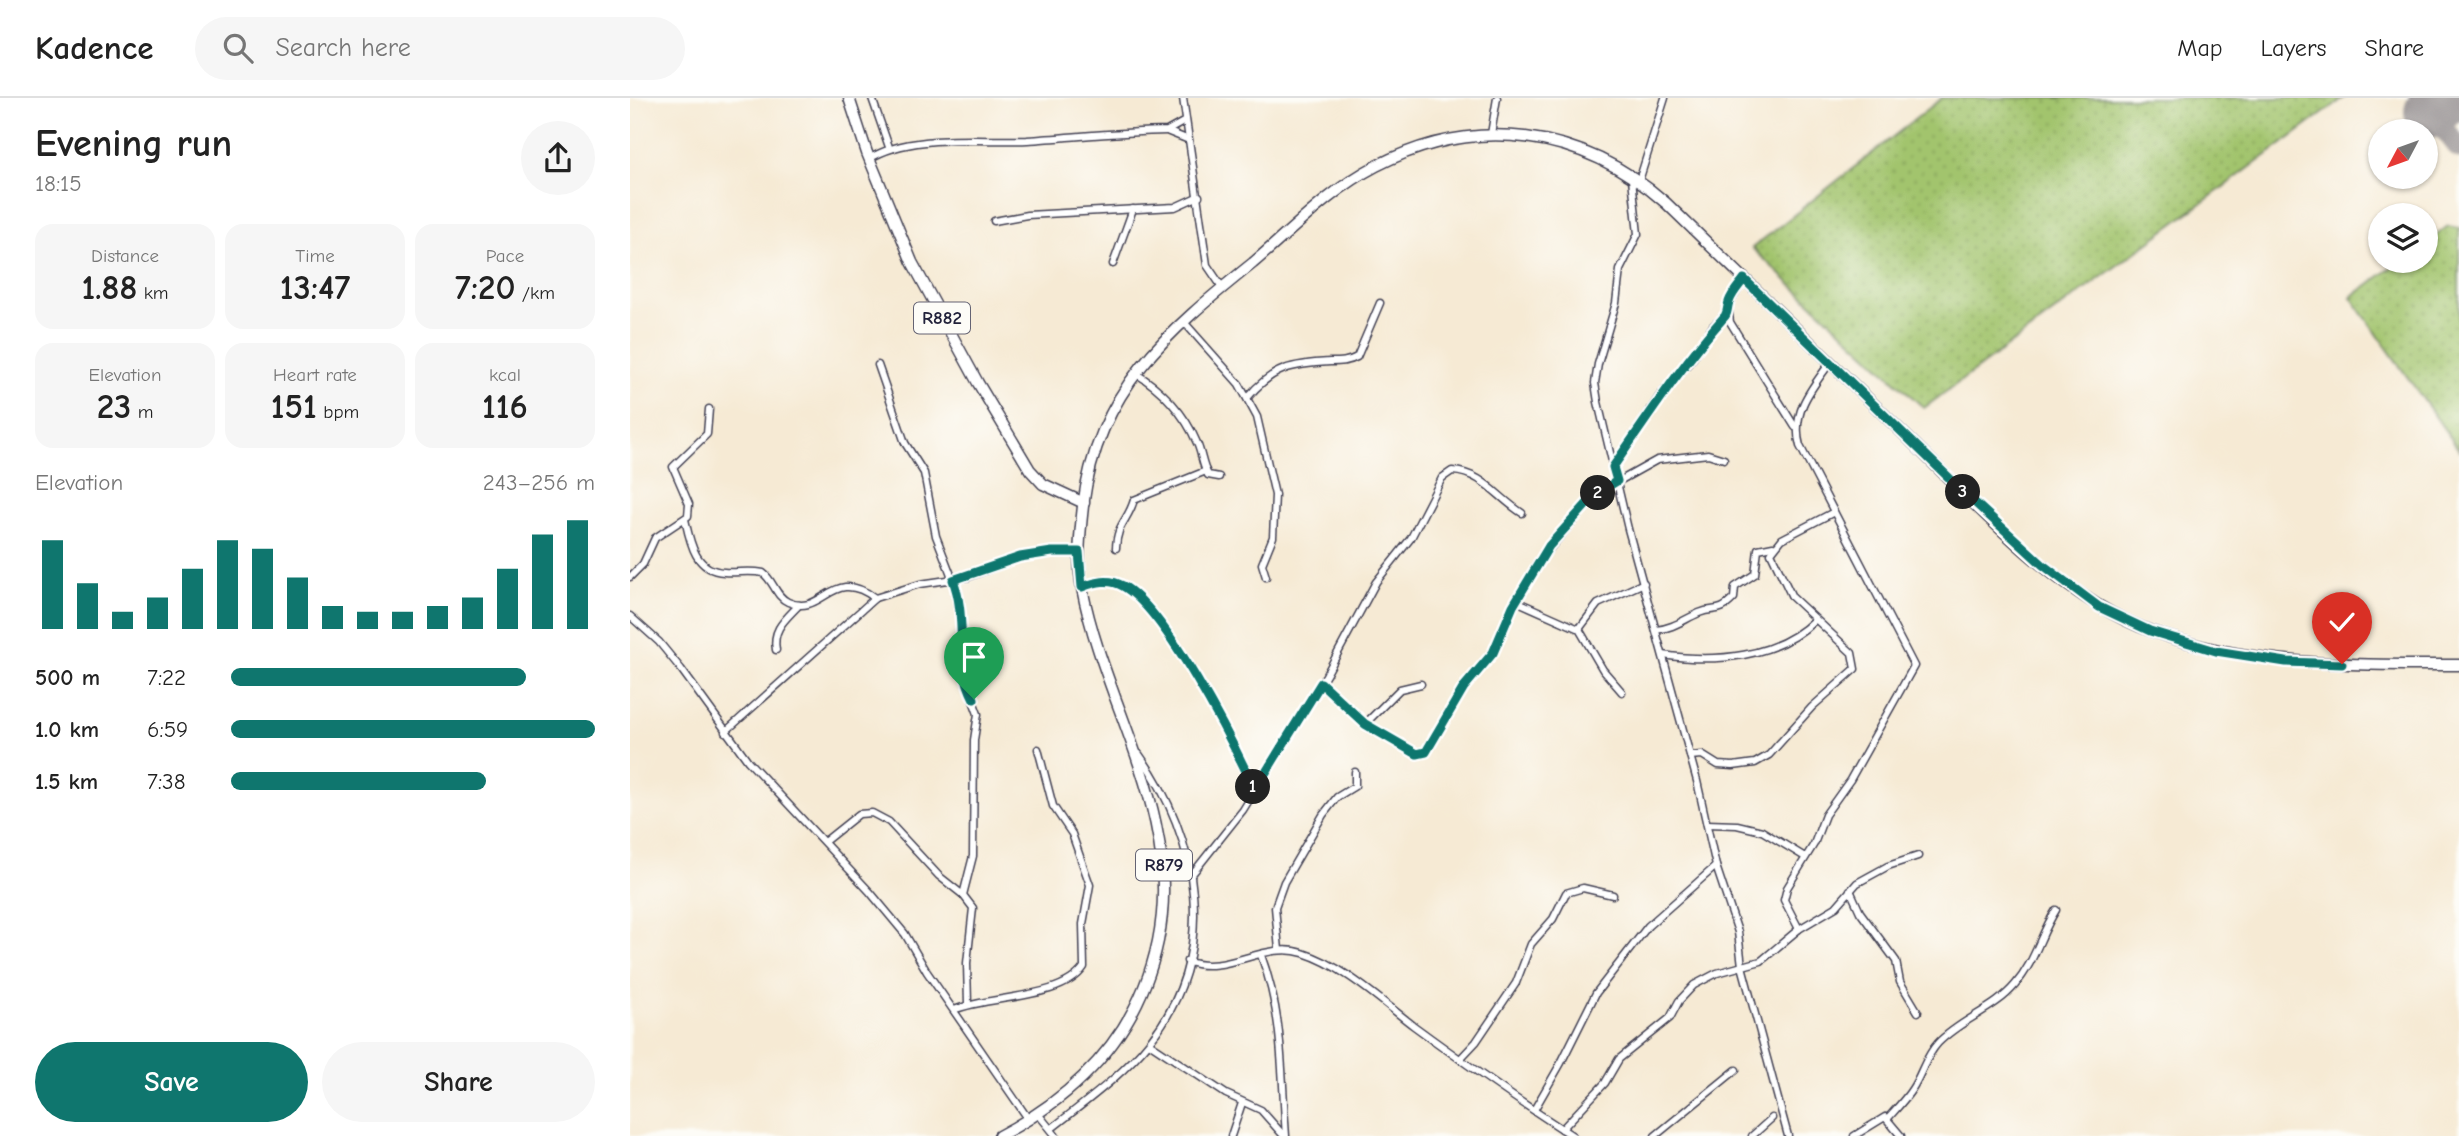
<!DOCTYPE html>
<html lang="en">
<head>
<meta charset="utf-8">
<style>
  body { margin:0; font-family:"Comic Neue",sans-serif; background:#f6f6f6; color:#222; height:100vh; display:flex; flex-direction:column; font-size:26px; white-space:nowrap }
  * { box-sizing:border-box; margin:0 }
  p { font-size:23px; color:#767676 }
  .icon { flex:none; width:38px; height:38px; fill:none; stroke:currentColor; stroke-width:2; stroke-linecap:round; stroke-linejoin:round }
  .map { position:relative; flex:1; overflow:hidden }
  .details { display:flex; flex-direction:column; background:#fff; width:630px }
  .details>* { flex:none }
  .needle { width:46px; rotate:229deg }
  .tools { position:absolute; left:1738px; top:21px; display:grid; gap:14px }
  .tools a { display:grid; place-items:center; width:70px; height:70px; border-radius:50%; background:#fff; box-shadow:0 2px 5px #0004; font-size:35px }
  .pin { position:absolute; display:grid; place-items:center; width:60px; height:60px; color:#fff; margin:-72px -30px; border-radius:50% 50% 50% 0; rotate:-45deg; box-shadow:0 0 7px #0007 }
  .pin .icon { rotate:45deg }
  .km { position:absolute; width:35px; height:35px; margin:-18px; border-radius:50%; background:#222; color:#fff; font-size:19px; line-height:35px; text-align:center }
  .round { display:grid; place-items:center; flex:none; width:74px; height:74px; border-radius:37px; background:#f6f6f6 }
  .overview { display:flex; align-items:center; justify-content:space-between; height:119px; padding:0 35px }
  h1 { font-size:38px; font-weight:800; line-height:52px }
  .figures { display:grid; grid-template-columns:repeat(3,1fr); gap:10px; height:119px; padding:7px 35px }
  .figures div { display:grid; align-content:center; border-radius:18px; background:#f6f6f6; text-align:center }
  .figures b { font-size:35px; font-weight:800 }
  .figures small { font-size:19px; font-weight:400 }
  .figures p { font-size:19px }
  .chart { height:196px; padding:14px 35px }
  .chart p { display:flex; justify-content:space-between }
  .chart svg { width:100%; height:126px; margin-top:7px; stroke:#0f766e; stroke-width:6 }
  .cta { display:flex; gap:14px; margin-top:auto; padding:14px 35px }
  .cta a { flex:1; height:80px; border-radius:42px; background:#0f766e; color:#fff; font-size:28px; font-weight:800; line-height:80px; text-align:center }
  .cta a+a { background:#f6f6f6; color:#222 }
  ul { padding:0 35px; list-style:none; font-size:23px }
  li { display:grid; grid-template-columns:112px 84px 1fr; align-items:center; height:52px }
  li i { height:18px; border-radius:9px; background:#0f766e }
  header { display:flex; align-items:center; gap:42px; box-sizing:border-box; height:98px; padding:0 35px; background:#fff; border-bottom:2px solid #e0e0e0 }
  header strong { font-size:33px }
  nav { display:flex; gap:38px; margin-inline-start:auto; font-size:24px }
  .search { width:490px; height:63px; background:#f6f6f6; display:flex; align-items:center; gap:18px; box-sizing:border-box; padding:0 24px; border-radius:38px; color:#767676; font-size:26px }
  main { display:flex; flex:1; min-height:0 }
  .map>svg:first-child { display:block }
</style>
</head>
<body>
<header>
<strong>Kadence</strong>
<div class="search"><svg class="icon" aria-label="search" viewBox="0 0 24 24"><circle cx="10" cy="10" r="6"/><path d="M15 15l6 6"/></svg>Search here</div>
<nav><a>Map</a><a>Layers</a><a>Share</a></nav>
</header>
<main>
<section class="details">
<div class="overview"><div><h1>Evening run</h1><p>18:15</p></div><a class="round"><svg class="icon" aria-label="share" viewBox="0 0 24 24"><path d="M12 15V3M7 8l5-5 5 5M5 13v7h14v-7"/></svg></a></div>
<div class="figures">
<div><p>Distance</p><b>1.88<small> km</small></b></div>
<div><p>Time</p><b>13:47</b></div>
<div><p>Pace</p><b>7:20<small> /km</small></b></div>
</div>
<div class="figures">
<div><p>Elevation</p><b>23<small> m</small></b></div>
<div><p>Heart rate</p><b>151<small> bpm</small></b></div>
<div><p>kcal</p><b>116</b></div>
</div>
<div class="chart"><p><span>Elevation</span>243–256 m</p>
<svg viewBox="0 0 160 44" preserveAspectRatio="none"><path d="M5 44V13M15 44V28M25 44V38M35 44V33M45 44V23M55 44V13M65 44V16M75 44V26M85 44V36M95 44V38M105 44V38M115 44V36M125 44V33M135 44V23M145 44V11M155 44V6"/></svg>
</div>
<ul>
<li><b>500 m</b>7:22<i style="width:81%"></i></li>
<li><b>1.0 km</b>6:59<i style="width:100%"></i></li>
<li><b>1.5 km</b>7:38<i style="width:70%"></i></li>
</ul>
<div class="cta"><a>Save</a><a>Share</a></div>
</section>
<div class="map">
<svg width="1829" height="1038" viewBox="0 0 1829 1038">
  <defs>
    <pattern id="grass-dots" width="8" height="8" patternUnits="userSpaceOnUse" patternTransform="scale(1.75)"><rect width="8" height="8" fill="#a2c46d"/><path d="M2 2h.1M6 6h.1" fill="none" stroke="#8ba85f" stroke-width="1.8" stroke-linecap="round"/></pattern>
  </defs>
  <rect width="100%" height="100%" fill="#fdfcf7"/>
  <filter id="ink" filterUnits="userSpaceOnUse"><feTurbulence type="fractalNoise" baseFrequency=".0143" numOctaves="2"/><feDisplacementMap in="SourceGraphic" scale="14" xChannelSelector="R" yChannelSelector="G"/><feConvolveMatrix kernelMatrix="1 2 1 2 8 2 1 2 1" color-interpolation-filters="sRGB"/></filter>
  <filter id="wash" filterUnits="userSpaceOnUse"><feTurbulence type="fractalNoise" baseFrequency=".00686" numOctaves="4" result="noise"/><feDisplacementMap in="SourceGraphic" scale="28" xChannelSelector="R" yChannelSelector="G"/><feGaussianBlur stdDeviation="1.57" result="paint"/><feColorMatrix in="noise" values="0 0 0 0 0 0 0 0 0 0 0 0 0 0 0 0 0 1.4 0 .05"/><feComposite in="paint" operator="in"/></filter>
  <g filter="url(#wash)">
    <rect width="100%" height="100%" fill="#f6ead4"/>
    <g fill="url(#grass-dots)" stroke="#627354" stroke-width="2">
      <path d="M 1312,0 L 1714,0 L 1294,310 L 1122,150 Z"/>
      <path d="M 1818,128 L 1829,130 L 1829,352 L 1721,199 L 1771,163 L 1796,163 L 1796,145 Z"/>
    </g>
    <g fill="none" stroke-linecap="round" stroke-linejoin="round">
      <path stroke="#8c8688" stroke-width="21" d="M 1790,0 L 1829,50"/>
      <path stroke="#8c8688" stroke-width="52" d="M 1800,14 L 1819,0"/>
    </g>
  </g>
  <g filter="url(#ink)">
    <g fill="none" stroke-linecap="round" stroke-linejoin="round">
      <g stroke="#424052" stroke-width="9">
        <g id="street">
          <path d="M 242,0 L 259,49"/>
          <path d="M 553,0 L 577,167 L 592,189"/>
          <path d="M 539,34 L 559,42"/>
          <path d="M 861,36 L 867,0"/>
          <path d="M 239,61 C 280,35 349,44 397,42 C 444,39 491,34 537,33 L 555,23"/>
          <path d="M 1002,81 L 1008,136 L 990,172 L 986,205 L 968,266 L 965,285 L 968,304 L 998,431 L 1067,683 L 1086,768 L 1108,834 L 1112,868 L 1158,1038"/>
          <path d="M 1009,83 L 1035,0"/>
          <path d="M 364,123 L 397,117 L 545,109 L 569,98"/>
          <path d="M 483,166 L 503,111"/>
          <path d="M 1114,181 L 1098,208 L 1100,224 L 1165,329"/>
          <path d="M 554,224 L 609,286 L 627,319 L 645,397 L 643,439 L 632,466 L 636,479"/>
          <path d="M 248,267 L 275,345 L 294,375 L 306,438 L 328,495 L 334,578 L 348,616 L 344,642 L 343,758 L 333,797"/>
          <path d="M 505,275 C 532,291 555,316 567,345 C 572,356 572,367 578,377 L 589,379"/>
          <path d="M 618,299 C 643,269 663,266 700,264 C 710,264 718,264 727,259 L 750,205"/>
          <path d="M 983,369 L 1029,299 L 1063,260 L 1083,228 L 1097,216"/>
          <path d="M 55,421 C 60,444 65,473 94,474 C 108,475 120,472 133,475 C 144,483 145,498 158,504 C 193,520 201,467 245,500"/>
          <path d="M 486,450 C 487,425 498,423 504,402 L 576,373"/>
          <path d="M 0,479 L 13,466 L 25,440 L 58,418 L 59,406 L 43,369 L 77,336 L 79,311"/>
          <path d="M 452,489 C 466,484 479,480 493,488 C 536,512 603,645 625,692"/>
          <path d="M 886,503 L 949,531 L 973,572 L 992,594"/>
          <path d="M 0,518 L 29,544 L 51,571 L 118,663 L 240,794 L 275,836 L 297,874 L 399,1022"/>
          <path d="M 949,531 L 968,506 L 1014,485"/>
          <path d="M 1026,532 C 1044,530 1053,522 1069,515 C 1085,508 1088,517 1104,500 L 1105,489 L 1125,476 L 1128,451 L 1143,448"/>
          <path d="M 146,552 C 142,531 155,522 169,507"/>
          <path d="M 1033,557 C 1085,565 1147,560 1185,522"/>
          <path d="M 691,585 L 735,626 L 787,656 L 796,654 L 834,589 L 863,555 L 880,515 L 909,463 L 966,396 L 1027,362 L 1078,356 L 1094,361"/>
          <path d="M 735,626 L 770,591 L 791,586"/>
          <path d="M 95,634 L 245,500 L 290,486 L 338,479 L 390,459 L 422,454 L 449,454"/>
          <path d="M 1060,658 L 1072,657 L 1088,667 L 1103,668 L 1125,665 L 1139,657 L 1182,609 L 1225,571 L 1222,555 L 1162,499 L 1141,455 L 1152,441 L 1204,414"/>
          <path d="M 1077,726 L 1107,727 L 1132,733 L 1175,759"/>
          <path d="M 194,744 L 229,716 L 242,715 L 259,724 L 309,778 L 333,797 L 343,810 L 337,865 L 338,906"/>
          <path d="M 563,775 L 613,712 L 696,577 L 746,484 L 781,440 L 812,380 L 822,373 C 852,374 868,400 892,415"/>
          <path d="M 1220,792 L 1230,814 L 1266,863 L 1270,884 L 1288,914"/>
          <path d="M 1169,831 L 1154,802 L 1157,790 L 1184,746 L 1195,717 L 1220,682 L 1284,568 L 1170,348 C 1161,315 1180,292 1200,265"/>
          <path d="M 649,852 L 645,809 L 654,784 L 693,717 L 707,699 L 725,688 L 725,674"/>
          <path d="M 631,857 C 654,920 651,973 656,1038"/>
          <path d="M 557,863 C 595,879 635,842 673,855 C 714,868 750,902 784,928 C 836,966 889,1004 943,1038"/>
          <path d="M 324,912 C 360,897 432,902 454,869 L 453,826 L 460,787 L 442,736 L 423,708 L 408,651"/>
          <path d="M 519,945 L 596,996 L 631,1012 L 654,1038"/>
          <path d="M 830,961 L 846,944 L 886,885 L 901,846 L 923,821 L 936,795 L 953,790 L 983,797"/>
          <path d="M 904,1012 L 931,965 L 966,895 L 1018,828 L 1086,768"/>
          <path d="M 409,1017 L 426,1038"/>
          <path d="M 1258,1020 C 1266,1011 1275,1002 1282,991 C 1292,976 1295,959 1308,945 C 1331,921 1364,912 1385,887 C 1405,864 1410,837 1426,812"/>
          <path d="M 421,1031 C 455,1004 493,977 520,943 C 590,855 569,740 509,656"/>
          <path d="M 932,1031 L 975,985 L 989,961 L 1040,920 L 1049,903 L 1064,887 L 1087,875 L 1131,863 L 1169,831 L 1206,809 L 1227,785 L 1258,768 L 1288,758"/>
          <path d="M 601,1038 L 612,1005"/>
          <path d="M 1025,1038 L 1106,972"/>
          <path d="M 1122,1038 L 1142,1020"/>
          <path d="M 1224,1038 L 1255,1019 L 1271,1038"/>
        </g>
      </g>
      <g stroke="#424052" stroke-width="13">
        <g id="primary">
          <path d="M 219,0 L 237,55 L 282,164 L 348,285 L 400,372 L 413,386 L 454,405"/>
          <path d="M 369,1038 C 450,996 509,934 528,843 C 554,718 475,609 452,490 C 447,463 450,435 453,408 C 468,291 537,234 623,165 C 662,132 700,92 746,68 C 846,16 952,31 1036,105 C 1116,182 1196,260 1275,337 C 1346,406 1427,499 1521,533 C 1621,569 1724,567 1829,567"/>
        </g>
      </g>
      <use href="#street" stroke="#fff" stroke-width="6"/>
      <use href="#primary" stroke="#fff" stroke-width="10"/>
    </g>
  </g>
  <g fill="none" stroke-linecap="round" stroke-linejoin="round" filter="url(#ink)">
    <g stroke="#fff" stroke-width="14">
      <path id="route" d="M 344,601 C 324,564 338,521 323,482 L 390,459 L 422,454 L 449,454 L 452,489 C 466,484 479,480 493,488 C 536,512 603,645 625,692 L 691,585 L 735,626 L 787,656 L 796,654 L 834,589 L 863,555 L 883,508 L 919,448 L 966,396 L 987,383 L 983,369 C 1019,317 1053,265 1095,218 C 1098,214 1097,209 1099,204 C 1102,195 1109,188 1114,181 L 1342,402 L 1413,467 L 1469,509 L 1520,533 L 1586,553 L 1656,564 L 1712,566"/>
    </g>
    <use href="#route" stroke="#0f766e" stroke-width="9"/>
  </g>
  <g text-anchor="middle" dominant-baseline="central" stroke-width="5" stroke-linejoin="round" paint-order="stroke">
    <g fill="#fdfcf7" stroke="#646373" stroke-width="2">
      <rect x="284" y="204.5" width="56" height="31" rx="5"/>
      <rect x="506" y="751.5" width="56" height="31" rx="5"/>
    </g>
    <g font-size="19" font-weight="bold" fill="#22223b">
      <text x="312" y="220">R882</text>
      <text x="534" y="767">R879</text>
    </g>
  </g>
</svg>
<div class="tools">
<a><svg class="needle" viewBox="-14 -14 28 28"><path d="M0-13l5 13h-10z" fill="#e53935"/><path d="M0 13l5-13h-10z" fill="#767676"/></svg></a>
<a><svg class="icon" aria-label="layers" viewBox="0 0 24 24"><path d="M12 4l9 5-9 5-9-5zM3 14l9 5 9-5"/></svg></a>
</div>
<div class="pin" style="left:344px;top:601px;background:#1e9e55"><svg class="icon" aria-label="arrive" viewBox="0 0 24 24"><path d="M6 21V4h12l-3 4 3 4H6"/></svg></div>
<div class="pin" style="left:1712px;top:566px;background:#d93025"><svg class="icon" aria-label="check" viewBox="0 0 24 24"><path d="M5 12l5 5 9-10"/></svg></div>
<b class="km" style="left:623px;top:689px">1</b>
<b class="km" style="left:968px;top:395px">2</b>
<b class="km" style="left:1333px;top:394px">3</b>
</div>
</main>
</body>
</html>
